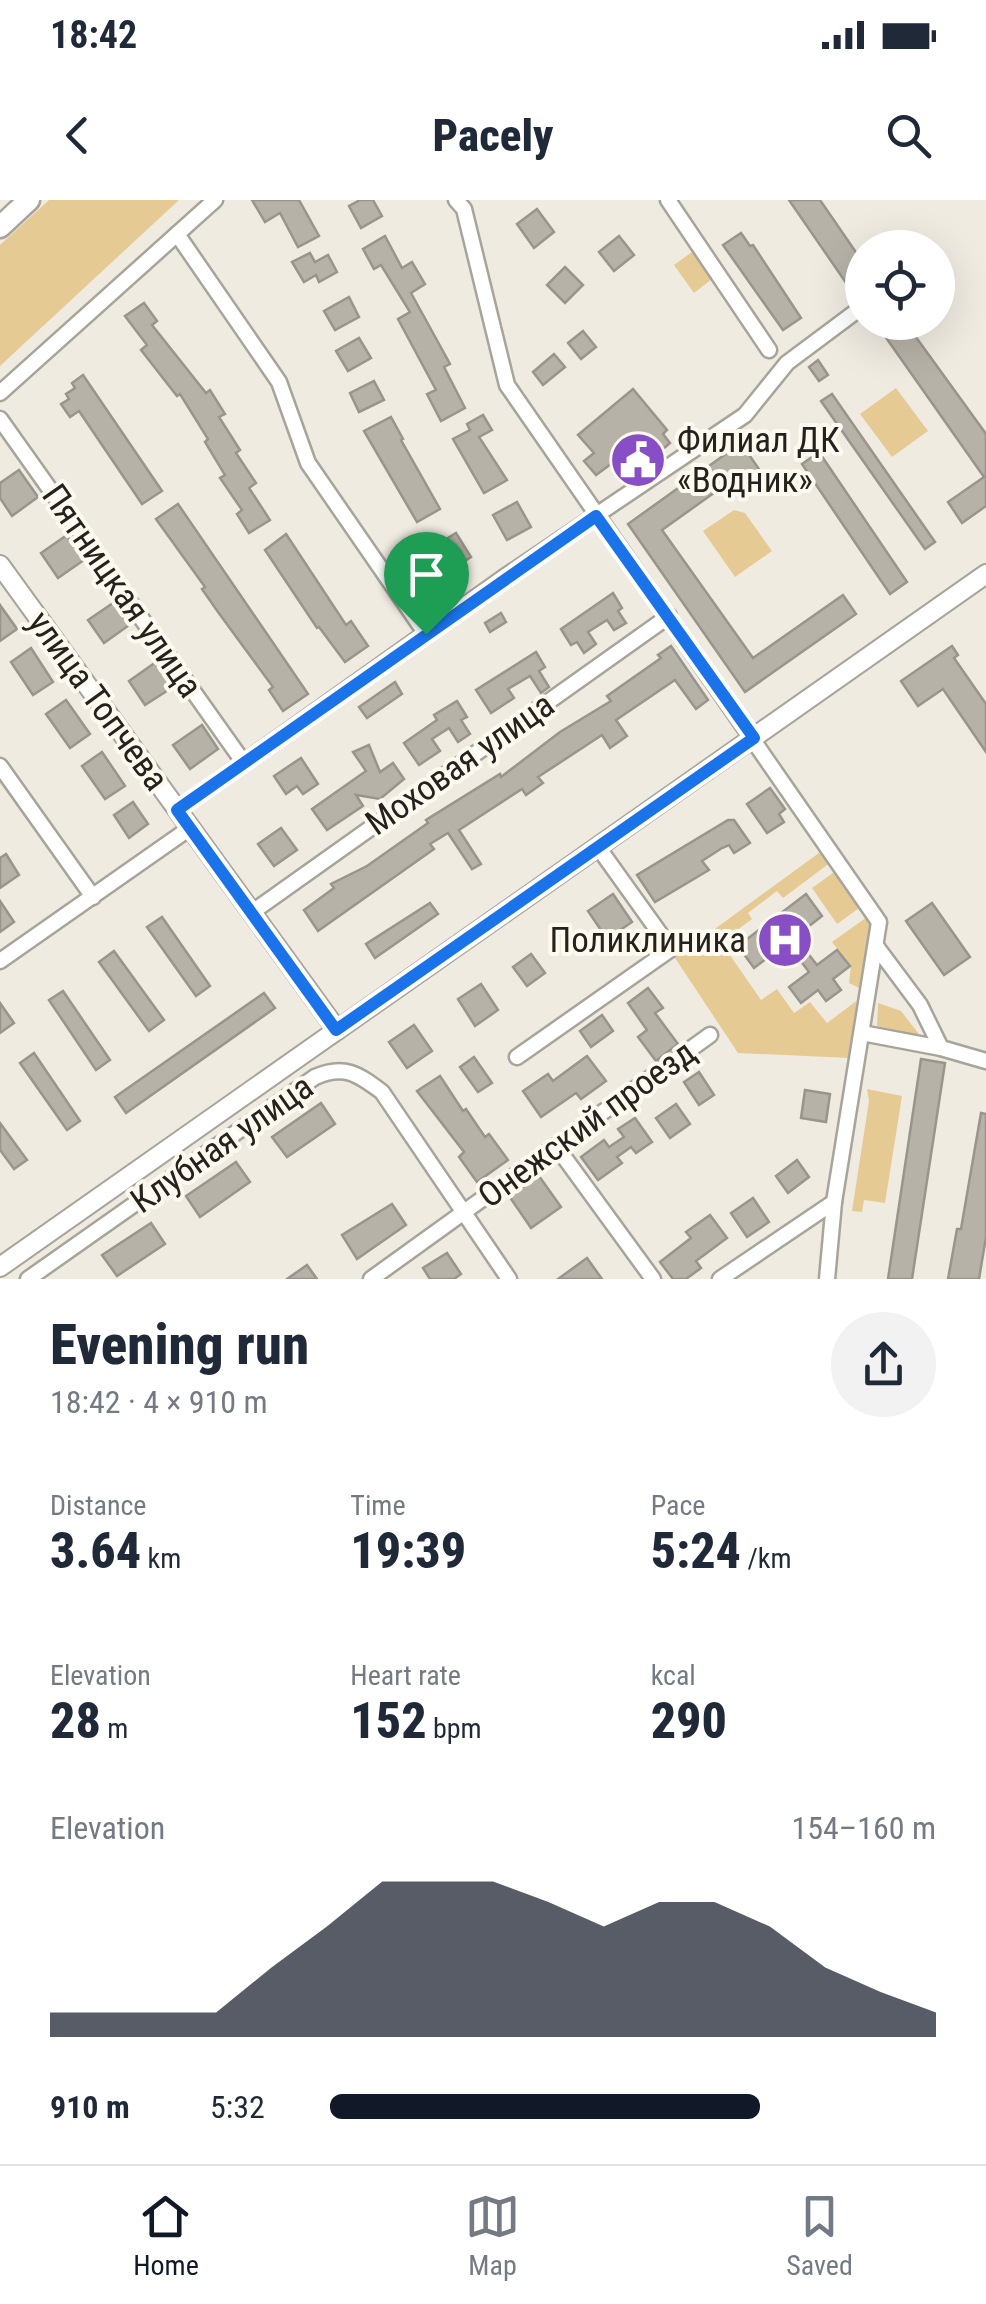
<!DOCTYPE html>
<html lang="en">
<head>
<meta charset="utf-8">
<style>
  body { margin:0; font-family:"Roboto Condensed",sans-serif; background:#f2f2f3; color:#1f2937; height:100vh; display:flex; flex-direction:column; font-size:38px; white-space:nowrap }
  * { box-sizing:border-box; margin:0 }
  p { font-size:32px; color:#747a83 }
  .icon { flex:none; width:55px; height:55px; fill:none; stroke:currentColor; stroke-width:2; stroke-linecap:round; stroke-linejoin:round }
  .map { position:relative; height:1079px; overflow:hidden }
  .details { display:flex; flex-direction:column; background:#fff; flex:1 }
  .details>* { flex:none }
  .tools { position:absolute; left:845px; top:30px; display:grid; gap:20px }
  .tools a { display:grid; place-items:center; width:110px; height:110px; border-radius:50%; background:#fff; box-shadow:0 10px 40px #0002; font-size:50px }
  .pin { position:absolute; display:grid; place-items:center; width:85px; height:85px; color:#fff; margin:-102px -42px; border-radius:50% 50% 50% 0; rotate:-45deg; box-shadow:0 0 10px #0007 }
  .pin .icon { rotate:45deg }
  .round { display:grid; place-items:center; flex:none; width:105px; height:105px; border-radius:52px; background:#f2f2f3 }
  .headline { display:flex; align-items:center; justify-content:space-between; height:170px; padding:0 50px }
  h1 { font-size:55px; font-weight:800; line-height:75px }
  .figures { display:grid; grid-template-columns:repeat(3,1fr); gap:15px; height:170px; padding:10px 50px }
  .figures div { display:grid; align-content:center }
  .figures b { font-size:50px; font-weight:800 }
  .figures small { font-size:28px; font-weight:400 }
  .figures p { font-size:28px }
  .chart { height:280px; padding:20px 50px }
  .chart p { display:flex; justify-content:space-between }
  .chart svg { width:100%; height:180px; margin-top:10px; fill:#111827; opacity:.7 }
  ul { padding:0 50px; list-style:none; font-size:32px }
  li { display:grid; grid-template-columns:160px 120px 1fr; align-items:center; height:75px }
  li i { height:25px; border-radius:12px; background:#111827 }
  .status { display:flex; justify-content:space-between; align-items:center; height:70px; padding:0 50px; background:#fff; direction:ltr }
  .status svg { height:28px; fill:currentColor }
  header { display:flex; justify-content:space-between; align-items:center; height:130px; padding:0 50px; background:#fff; font-size:45px; font-weight:800 }
  .menu { display:flex; justify-content:space-around; align-items:center; height:140px; border-top:2px solid #e0e1e3; background:#fff; font-size:28px; color:#747a83 }
  .menu a { display:grid; justify-items:center; gap:5px }
  .menu .selected { color:#111827 }
  .map>svg:first-child { display:block }
</style>
</head>
<body>
<div class="status"><b>18:42</b><svg viewBox="0 0 49 12"><path d="M0 12V9h3v3zM5 12V6h3v6zM10 12V3h3v9zM15 12V0h3v12zM26 1h20v11H26zM47 4h2v5h-2z"/></svg></div>
<header><svg class="icon" aria-label="back" viewBox="0 0 24 24"><path d="M15 5l-7 7 7 7"/></svg>Pacely<svg class="icon" aria-label="search" viewBox="0 0 24 24"><circle cx="10" cy="10" r="6"/><path d="M15 15l6 6"/></svg></header>
<div class="map">
<svg width="986" height="1079" viewBox="0 0 986 1079">
  <rect width="100%" height="100%" fill="#f0ebe1"/>
  <g fill="#e5cb93">
    <path d="M 49,0 L 179,0 L 0,166 L 0,45 Z"/>
    <path d="M 692,52 L 712,79 L 694,93 L 674,65 Z"/>
    <path d="M 896,188 L 928,231 L 892,257 L 860,214 Z"/>
    <path d="M 734,310 L 745,313 L 772,351 L 735,377 L 703,331 Z"/>
    <path d="M 823,650 L 831,662 L 783,698 L 777,691 L 748,713 L 752,719 L 721,742 L 761,800 L 777,789 L 794,813 L 810,802 L 827,823 L 855,802 L 859,803 L 850,858 L 738,853 L 675,758 Z"/>
    <path d="M 837,670 L 862,706 L 837,724 L 812,688 Z"/>
    <path d="M 867,717 L 872,723 L 859,788 L 849,783 L 851,766 L 832,742 Z"/>
    <path d="M 878,803 L 901,811 L 922,838 L 877,826 Z"/>
    <path d="M 867,889 L 902,896 L 885,1003 L 864,1000 L 862,1012 L 852,1011 L 869,901 Z"/>
  </g>
  <g fill="#b6b2a8" stroke="#9a958c" stroke-width="2.5">
    <path d="M 252,0 L 299,0 L 319,36 L 298,47 L 280,13 L 265,22 Z"/>
    <path d="M 360,0 L 373,0 L 382,16 L 361,28 L 349,6 Z"/>
    <path d="M 789,0 L 820,0 L 862,61 L 862,106 Z"/>
    <path d="M 537,9 L 554,32 L 534,48 L 517,24 Z"/>
    <path d="M 741,33 L 750,46 L 753,45 L 801,118 L 783,130 L 723,45 Z"/>
    <path d="M 385,36 L 402,68 L 412,62 L 425,84 L 411,93 L 450,164 L 444,167 L 465,208 L 441,221 L 427,194 L 436,190 L 398,119 L 410,112 L 381,65 L 374,69 L 363,49 Z"/>
    <path d="M 619,36 L 634,55 L 614,71 L 599,52 Z"/>
    <path d="M 310,53 L 315,62 L 328,55 L 337,72 L 319,82 L 316,75 L 304,82 L 292,62 Z"/>
    <path d="M 565,67 L 583,85 L 565,103 L 547,85 Z"/>
    <path d="M 349,97 L 359,117 L 335,130 L 324,111 Z"/>
    <path d="M 144,103 L 157,121 L 152,125 L 206,193 L 210,190 L 225,214 L 219,217 L 240,250 L 236,253 L 256,283 L 249,288 L 270,320 L 249,333 L 237,314 L 242,310 L 220,278 L 225,275 L 205,242 L 208,239 L 180,194 L 177,196 L 141,150 L 147,145 L 125,116 Z"/>
    <path d="M 875,122 L 905,122 L 986,234 L 986,306 L 962,323 L 948,302 L 984,277 Z"/>
    <path d="M 583,131 L 596,147 L 581,159 L 568,143 Z"/>
    <path d="M 359,138 L 371,158 L 348,171 L 336,151 Z"/>
    <path d="M 554,154 L 565,167 L 543,185 L 533,172 Z"/>
    <path d="M 818,160 L 828,175 L 819,181 L 809,167 Z"/>
    <path d="M 83,175 L 162,291 L 142,304 L 79,211 L 70,217 L 61,204 L 69,199 L 66,194 L 75,188 L 72,183 Z"/>
    <path d="M 374,181 L 384,200 L 359,212 L 350,193 Z"/>
    <path d="M 633,189 L 667,230 L 663,234 L 670,243 L 625,281 L 611,264 L 596,275 L 584,261 L 594,253 L 578,235 Z"/>
    <path d="M 832,194 L 935,342 L 925,349 L 821,201 Z"/>
    <path d="M 483,215 L 492,230 L 479,237 L 507,280 L 484,293 L 453,239 L 470,230 L 467,224 Z"/>
    <path d="M 391,217 L 403,239 L 401,240 L 440,309 L 417,322 L 364,231 Z"/>
    <path d="M 741,243 L 763,275 L 747,287 L 739,275 L 662,330 L 753,458 L 843,395 L 856,414 L 745,492 L 628,324 Z"/>
    <path d="M 819,252 L 907,382 L 890,394 L 802,264 Z"/>
    <path d="M 19,270 L 38,297 L 12,316 L 0,298 L 0,283 Z"/>
    <path d="M 517,302 L 531,327 L 507,340 L 493,315 Z"/>
    <path d="M 178,304 L 308,494 L 283,511 L 269,490 L 273,487 L 218,412 L 202,389 L 205,387 L 156,319 Z"/>
    <path d="M 456,333 L 471,357 L 445,373 L 430,349 Z"/>
    <path d="M 286,334 L 346,425 L 351,421 L 368,446 L 345,462 L 319,427 L 317,428 L 265,350 Z"/>
    <path d="M 67,335 L 84,360 L 58,378 L 41,353 Z"/>
    <path d="M 613,393 L 622,408 L 618,411 L 626,423 L 614,430 L 607,420 L 588,432 L 596,444 L 584,453 L 577,442 L 571,445 L 561,429 Z"/>
    <path d="M 116,401 L 132,423 L 104,443 L 88,420 Z"/>
    <path d="M 0,405 L 17,429 L 0,441 Z"/>
    <path d="M 501,413 L 506,422 L 490,432 L 485,423 Z"/>
    <path d="M 671,446 L 708,500 L 696,509 L 675,480 L 616,520 L 627,536 L 610,548 L 602,535 L 538,577 L 543,583 L 526,595 L 522,589 L 459,630 L 481,664 L 472,669 L 448,633 L 430,644 L 434,649 L 318,731 L 304,710 L 334,688 L 331,684 L 367,666 L 428,623 L 426,620 L 500,574 L 501,577 L 560,532 L 611,501 L 607,496 L 661,458 L 658,455 Z"/>
    <path d="M 952,446 L 958,455 L 954,458 L 986,504 L 986,552 L 943,489 L 918,506 L 901,481 Z"/>
    <path d="M 31,448 L 53,482 L 33,495 L 11,462 Z"/>
    <path d="M 536,452 L 545,467 L 539,471 L 549,487 L 541,493 L 530,476 L 508,489 L 514,498 L 491,513 L 476,490 Z"/>
    <path d="M 156,462 L 173,487 L 145,505 L 129,481 Z"/>
    <path d="M 395,482 L 402,494 L 367,518 L 359,507 Z"/>
    <path d="M 66,500 L 90,534 L 70,548 L 46,514 Z"/>
    <path d="M 457,501 L 467,517 L 461,520 L 470,534 L 458,542 L 449,528 L 432,539 L 440,551 L 419,565 L 404,543 L 437,520 L 434,515 Z"/>
    <path d="M 202,525 L 218,549 L 190,569 L 173,545 Z"/>
    <path d="M 369,545 L 380,572 L 393,563 L 404,579 L 380,599 L 356,595 L 363,606 L 327,630 L 312,609 L 366,571 L 353,552 Z"/>
    <path d="M 102,552 L 125,586 L 105,599 L 82,566 Z"/>
    <path d="M 301,558 L 318,584 L 303,594 L 297,586 L 286,594 L 274,576 Z"/>
    <path d="M 770,588 L 785,609 L 779,614 L 784,622 L 767,633 L 747,604 Z"/>
    <path d="M 133,602 L 148,624 L 129,638 L 114,615 Z"/>
    <path d="M 728,620 L 734,620 L 750,643 L 734,653 L 729,645 L 722,648 L 702,661 L 709,670 L 655,702 L 637,675 Z"/>
    <path d="M 281,628 L 297,650 L 274,666 L 258,644 Z"/>
    <path d="M 6,654 L 19,675 L 0,688 L 0,658 Z"/>
    <path d="M 613,694 L 632,722 L 607,739 L 588,711 Z"/>
    <path d="M 806,694 L 822,716 L 795,737 L 817,765 L 837,750 L 850,766 L 833,779 L 841,790 L 826,801 L 818,790 L 801,803 L 789,787 L 809,772 L 787,743 L 754,768 L 738,746 Z"/>
    <path d="M 0,701 L 14,722 L 0,732 Z"/>
    <path d="M 430,703 L 438,714 L 375,758 L 366,744 Z"/>
    <path d="M 932,703 L 970,757 L 944,775 L 906,721 Z"/>
    <path d="M 162,717 L 210,786 L 196,796 L 147,727 Z"/>
    <path d="M 114,751 L 164,820 L 149,831 L 99,762 Z"/>
    <path d="M 531,754 L 545,773 L 527,786 L 513,767 Z"/>
    <path d="M 481,784 L 498,810 L 475,826 L 458,799 Z"/>
    <path d="M 648,788 L 663,808 L 655,813 L 678,844 L 656,861 L 638,837 L 647,830 L 628,803 Z"/>
    <path d="M 63,791 L 110,860 L 96,870 L 49,800 Z"/>
    <path d="M 264,793 L 275,808 L 126,913 L 115,897 Z"/>
    <path d="M 0,803 L 14,823 L 0,833 Z"/>
    <path d="M 602,815 L 613,831 L 591,847 L 580,831 Z"/>
    <path d="M 414,825 L 432,851 L 407,868 L 389,842 Z"/>
    <path d="M 34,853 L 80,921 L 67,930 L 20,863 Z"/>
    <path d="M 587,856 L 606,881 L 581,899 L 576,893 L 541,917 L 523,891 L 548,874 L 553,881 Z"/>
    <path d="M 474,857 L 492,883 L 478,892 L 460,867 Z"/>
    <path d="M 921,859 L 945,863 L 912,1079 L 888,1079 Z"/>
    <path d="M 699,872 L 714,895 L 699,905 L 684,882 Z"/>
    <path d="M 440,876 L 463,911 L 466,909 L 485,937 L 489,934 L 508,960 L 477,982 L 459,957 L 464,952 L 417,891 Z"/>
    <path d="M 805,890 L 830,894 L 826,922 L 801,918 Z"/>
    <path d="M 321,903 L 335,924 L 287,957 L 272,937 Z"/>
    <path d="M 676,904 L 690,924 L 670,938 L 656,918 Z"/>
    <path d="M 981,913 L 986,914 L 986,1037 L 979,1079 L 948,1079 L 957,1029 L 961,1029 Z"/>
    <path d="M 635,918 L 652,942 L 636,953 L 631,947 L 617,957 L 622,963 L 598,980 L 581,957 L 604,940 L 609,947 L 624,937 L 618,929 Z"/>
    <path d="M 0,923 L 27,960 L 14,969 L 0,950 Z"/>
    <path d="M 797,960 L 809,977 L 788,993 L 776,976 Z"/>
    <path d="M 236,962 L 250,982 L 200,1017 L 186,996 Z"/>
    <path d="M 539,976 L 561,1007 L 531,1028 L 509,996 Z"/>
    <path d="M 753,998 L 769,1022 L 747,1037 L 731,1013 Z"/>
    <path d="M 392,1004 L 406,1025 L 357,1059 L 342,1035 Z"/>
    <path d="M 710,1015 L 727,1038 L 696,1061 L 701,1068 L 686,1079 L 673,1079 L 660,1062 L 691,1038 L 686,1032 Z"/>
    <path d="M 151,1023 L 165,1044 L 117,1076 L 102,1055 Z"/>
    <path d="M 447,1053 L 461,1074 L 454,1079 L 430,1079 L 423,1068 Z"/>
    <path d="M 587,1058 L 602,1079 L 558,1079 Z"/>
    <path d="M 307,1065 L 317,1079 L 287,1079 Z"/>
  </g>
  <g fill="none" stroke-linecap="round" stroke-linejoin="round">
    <g stroke="#a8a49a" stroke-width="19">
      <g id="minor">
        <path d="M 456,0 L 464,9 L 507,185 L 879,722 L 834,1002 L 827,1079"/>
        <path d="M 668,0 L 769,150"/>
        <path d="M 177,34 L 279,182 L 308,263 L 426,434"/>
        <path d="M 0,193 L 215,0"/>
        <path d="M 0,219 L 244,563"/>
        <path d="M 0,566 L 93,697"/>
        <path d="M 177,610 L 503,378 L 745,215 L 787,163 L 854,113"/>
        <path d="M 251,713 L 669,416"/>
        <path d="M 876,746 L 920,805 L 941,848 L 986,861"/>
        <path d="M 0,761 L 190,628"/>
        <path d="M 862,833 L 941,848"/>
        <path d="M 517,857 L 671,749 L 598,647"/>
        <path d="M 556,946 L 653,1079"/>
        <path d="M 28,1079 L 315,877 C 344,864 358,874 382,892 L 509,1079"/>
        <path d="M 371,1079 L 710,835"/>
        <path d="M 720,1079 L 834,1002"/>
      </g>
    </g>
    <g stroke="#a8a49a" stroke-width="22">
      <g id="tertiary">
        <path d="M 0,365 L 337,830"/>
        <path d="M 0,1067 L 986,374"/>
      </g>
    </g>
    <g stroke="#a8a49a" stroke-width="25">
      <path id="secondary" d="M 0,27 L 29,0"/>
    </g>
    <use href="#minor" stroke="#fff" stroke-width="14"/>
    <use href="#tertiary" stroke="#fff" stroke-width="18"/>
    <use href="#secondary" stroke="#fff" stroke-width="20"/>
  </g>
  <g fill="none" stroke-linecap="round" stroke-linejoin="round">
    <g stroke="#fff" stroke-width="20">
      <path id="route" d="M 596,316 L 754,538 L 336,830 L 177,610 Z"/>
    </g>
    <use href="#route" stroke="#1a73e8" stroke-width="12"/>
  </g>
  <defs>
    <g id="civic-disc" transform="scale(2.875)"><circle r="9.5" fill="#884ec5" stroke="#fef9ee"/><path d="M-.6-6.5H3V-4.5H.6V-3L4-1V1h2V6H-6V1h2V-1L-.6-3ZM-1.2 2.5V6h2.4V2.5Z" fill="#fff"/></g>
    <g id="hospital-disc" transform="scale(2.875)"><circle r="9.5" fill="#884ec5" stroke="#fef9ee"/><path d="M-5-5h3v3.5h4V-5h3V5h-3V1.5h-4V5h-3Z" fill="#fff"/></g>
  </defs>
  <g fill-rule="evenodd">
    <use href="#civic-disc" x="638" y="260"/>
    <use href="#hospital-disc" x="785" y="740"/>
  </g>
  <g text-anchor="middle" dominant-baseline="central" stroke-width="8" stroke-linejoin="round" paint-order="stroke">
    <g font-size="35" fill="#24221e" stroke="#fef9ee" text-anchor="start">
      <text x="677" y="240">Филиал ДК<tspan x="677" dy="40">«Водник»</tspan></text>
      <text x="746" y="740" text-anchor="end">Поликлиника</text>
    </g>
    <g font-size="35" fill="#24221e" stroke="#fef9ee">
      <text transform="translate(122 391) rotate(55)">Пятницкая улица</text>
      <text transform="translate(98 501) rotate(54)">улица Топчева</text>
      <text transform="translate(460 564) rotate(-35)">Моховая улица</text>
      <text transform="translate(587 924) rotate(-36)">Онежский проезд</text>
      <text transform="translate(222 944) rotate(-35)">Клубная улица</text>
    </g>
  </g>
</svg>
<div class="tools">
<a><svg class="icon" aria-label="locate" viewBox="0 0 24 24"><circle cx="12" cy="12" r="6"/><path d="M12 2v4M12 18v4M2 12h4M18 12h4"/></svg></a>
</div>
<div class="pin" style="left:426px;top:434px;background:#1e9e55"><svg class="icon" aria-label="arrive" viewBox="0 0 24 24"><path d="M6 21V4h12l-3 4 3 4H6"/></svg></div>
</div>
<section class="details">
<div class="headline"><div><h1>Evening run</h1><p>18:42 · 4 × 910 m</p></div><a class="round"><svg class="icon" aria-label="share" viewBox="0 0 24 24"><path d="M12 15V3M7 8l5-5 5 5M5 13v7h14v-7"/></svg></a></div>
<div class="figures">
<div><p>Distance</p><b>3.64<small> km</small></b></div>
<div><p>Time</p><b>19:39</b></div>
<div><p>Pace</p><b>5:24<small> /km</small></b></div>
</div>
<div class="figures">
<div><p>Elevation</p><b>28<small> m</small></b></div>
<div><p>Heart rate</p><b>152<small> bpm</small></b></div>
<div><p>kcal</p><b>290</b></div>
</div>
<div class="chart"><p><span>Elevation</span>154–160 m</p>
<svg viewBox="0 0 160 44" preserveAspectRatio="none"><path d="M0 44V38L10 38L20 38L30 38L40 27L50 17L60 6L70 6L80 6L90 11L100 17L110 11L120 11L130 17L140 27L150 33L160 38V44z"/></svg>
</div>
<ul>
<li><b>910 m</b>5:32<i style="width:71%"></i></li>
</ul>
</section>
<nav class="menu">
<a class="selected"><svg class="icon" aria-label="home" viewBox="0 0 24 24"><path d="M3 11l9-7 9 7M6 9v11h12V9"/></svg>Home</a>
<a><svg class="icon" aria-label="map" viewBox="0 0 24 24"><path d="M3 6l6-2 6 2 6-2v14l-6 2-6-2-6 2zM9 4v14M15 6v14"/></svg>Map</a>
<a><svg class="icon" aria-label="saved" viewBox="0 0 24 24"><path d="M7 4h10v16l-5-4-5 4z"/></svg>Saved</a>
</nav>
</body>
</html>
